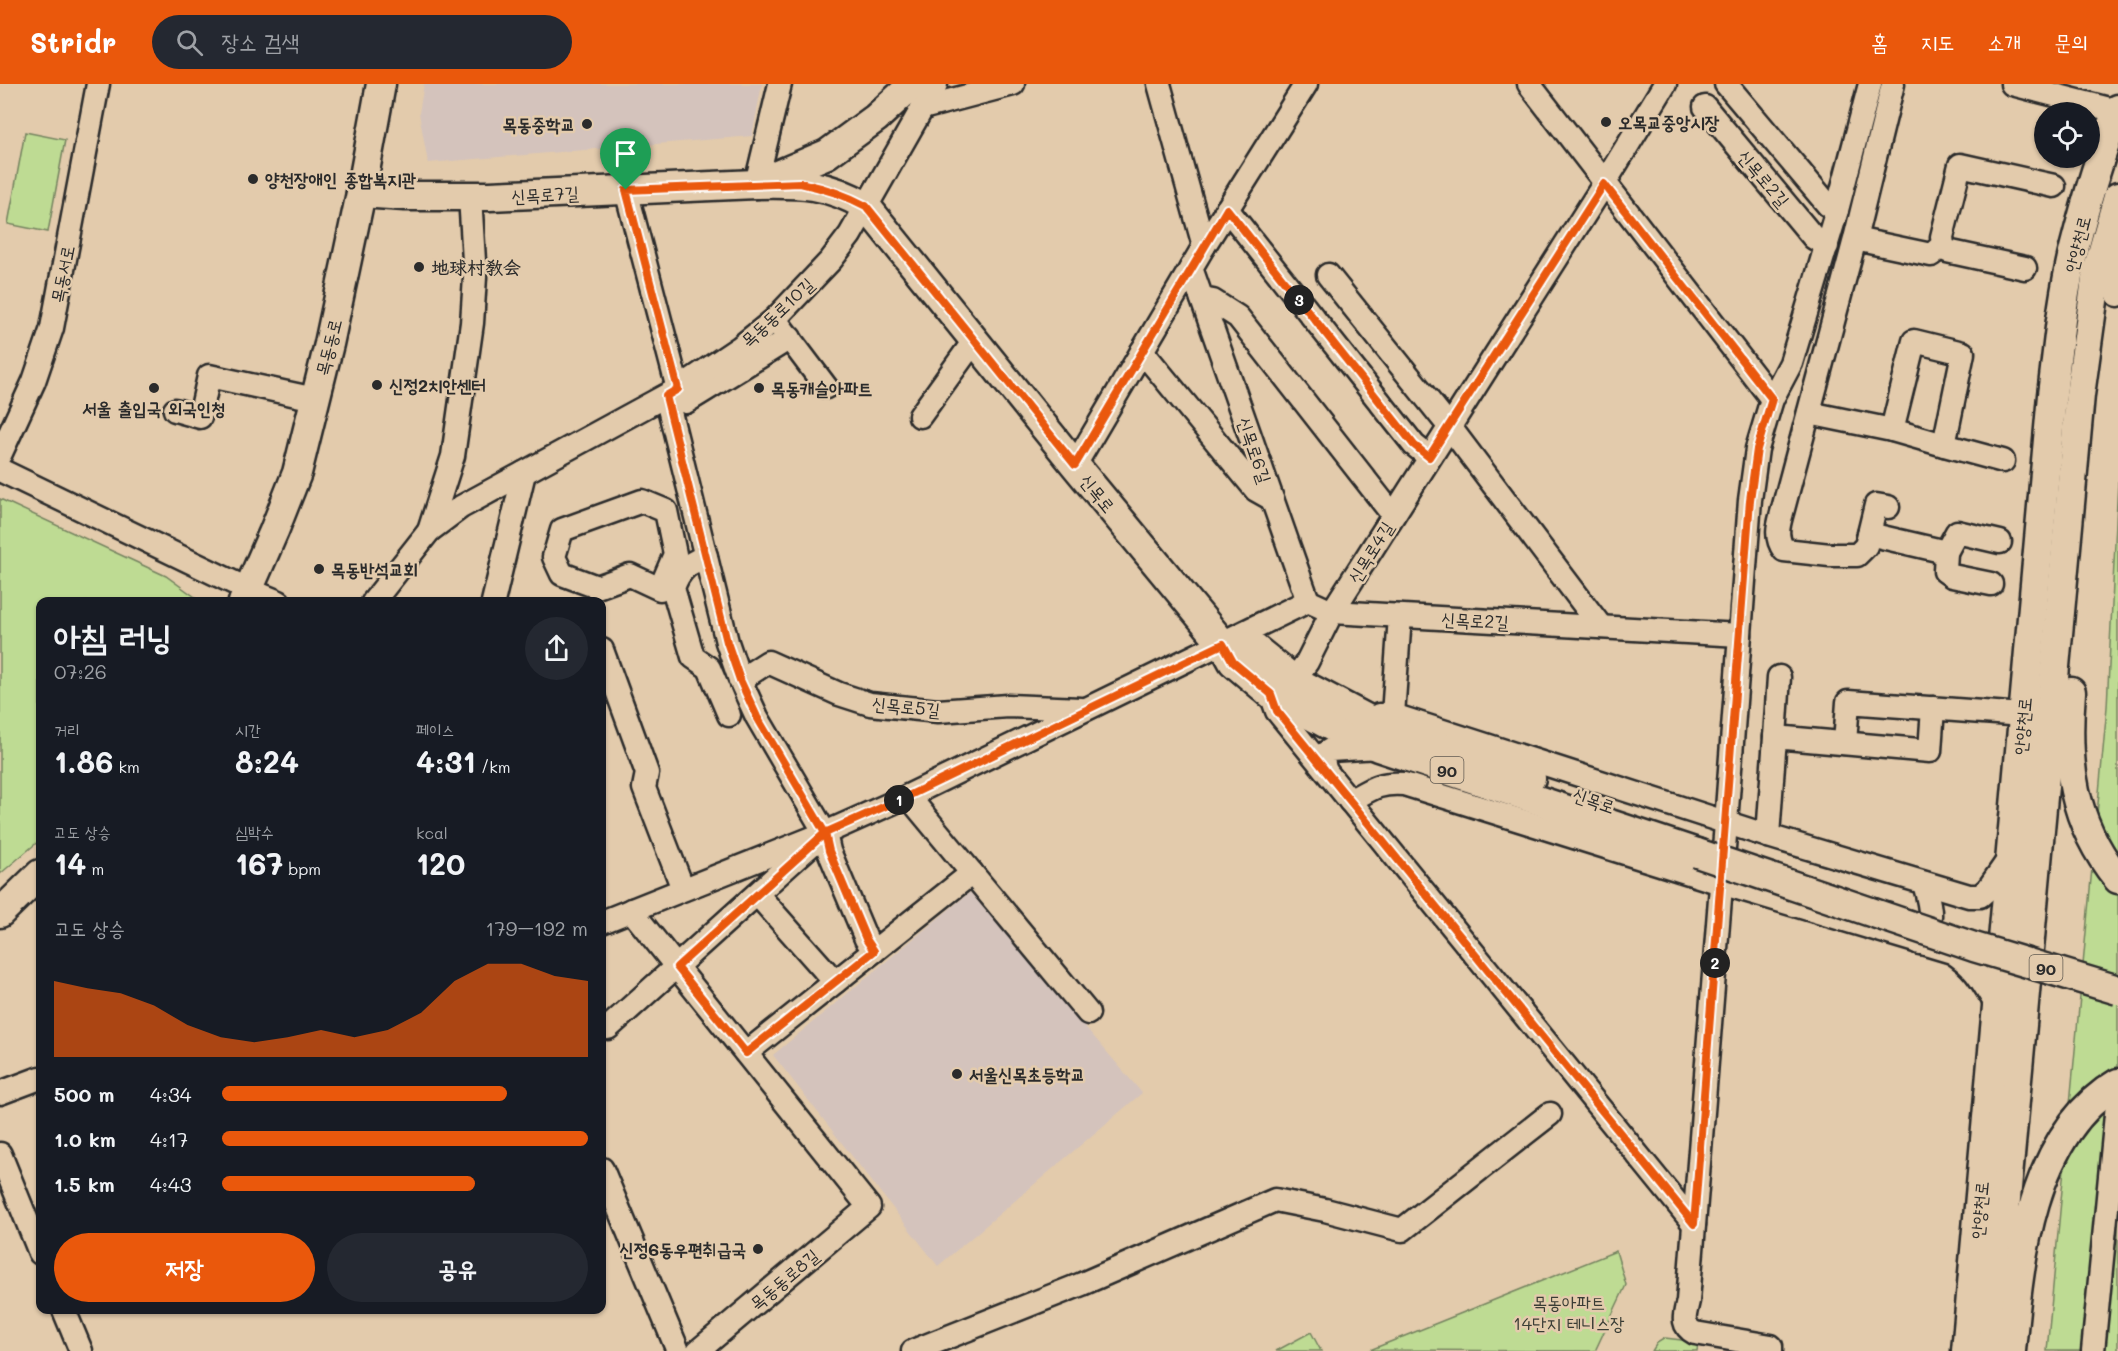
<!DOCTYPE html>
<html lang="ko">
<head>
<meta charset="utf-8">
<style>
  body { margin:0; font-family:Mali,"LXGW WenKai TC","Poor Story",sans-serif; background:#242831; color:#f1f3f6; height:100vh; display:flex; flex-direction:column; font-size:22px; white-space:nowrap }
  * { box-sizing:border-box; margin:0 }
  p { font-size:20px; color:#9ea1a6 }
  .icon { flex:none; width:33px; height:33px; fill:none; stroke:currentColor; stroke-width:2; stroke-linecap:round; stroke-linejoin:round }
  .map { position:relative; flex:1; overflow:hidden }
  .sheet { position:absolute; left:36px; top:513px; width:570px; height:717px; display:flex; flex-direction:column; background:#171b24; border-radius:12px; box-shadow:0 2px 4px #0004 }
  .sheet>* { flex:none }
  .buttons { position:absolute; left:2034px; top:18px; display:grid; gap:12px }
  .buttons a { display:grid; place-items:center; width:66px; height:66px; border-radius:50%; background:#171b24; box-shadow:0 2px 4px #0004; font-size:30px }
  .pin { position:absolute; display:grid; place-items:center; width:51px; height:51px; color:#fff; margin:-62px -26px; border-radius:50% 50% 50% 0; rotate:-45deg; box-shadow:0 0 6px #0007 }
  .pin .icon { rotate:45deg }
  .km { position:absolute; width:30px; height:30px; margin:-15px; border-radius:50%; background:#222; color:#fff; font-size:16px; line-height:30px; text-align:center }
  .round { display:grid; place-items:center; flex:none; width:63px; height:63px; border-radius:32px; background:#242831 }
  .headline { display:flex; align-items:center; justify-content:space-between; height:102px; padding:0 18px }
  h1 { font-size:33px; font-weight:700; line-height:45px }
  .figures { display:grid; grid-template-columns:repeat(3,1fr); gap:9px; height:102px; padding:6px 18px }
  .figures div { display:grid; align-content:center }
  .figures b { font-size:30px; font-weight:700 }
  .figures small { font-size:16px; font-weight:400 }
  .figures p { font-size:16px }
  .chart { height:168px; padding:12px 18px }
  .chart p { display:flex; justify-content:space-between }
  .chart svg { width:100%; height:108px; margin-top:6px; fill:#ea580c; opacity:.7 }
  .cta { display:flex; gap:12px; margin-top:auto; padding:12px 18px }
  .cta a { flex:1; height:69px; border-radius:36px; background:#ea580c; color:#fff; font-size:24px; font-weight:700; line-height:69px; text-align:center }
  .cta a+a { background:#242831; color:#f1f3f6 }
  ul { padding:0 18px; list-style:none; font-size:20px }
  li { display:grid; grid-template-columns:96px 72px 1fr; align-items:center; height:45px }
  li i { height:15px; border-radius:8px; background:#ea580c }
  header { display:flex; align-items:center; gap:36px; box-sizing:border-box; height:84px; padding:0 30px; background:#ea580c; color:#fff }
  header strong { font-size:28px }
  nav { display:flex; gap:33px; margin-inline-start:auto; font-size:21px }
  .search { width:420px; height:54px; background:#242831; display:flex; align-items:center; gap:15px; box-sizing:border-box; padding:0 21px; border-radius:33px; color:#9ea1a6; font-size:22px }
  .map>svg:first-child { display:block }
</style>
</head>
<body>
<header>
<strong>Stridr</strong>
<div class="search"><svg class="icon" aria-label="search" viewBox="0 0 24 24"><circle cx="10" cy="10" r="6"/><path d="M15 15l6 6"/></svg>장소 검색</div>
<nav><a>홈</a><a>지도</a><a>소개</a><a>문의</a></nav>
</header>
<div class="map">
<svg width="2118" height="1267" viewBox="0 0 2118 1267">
  <rect width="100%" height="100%" fill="#e3cbac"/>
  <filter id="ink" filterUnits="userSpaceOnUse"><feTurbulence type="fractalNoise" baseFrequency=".0167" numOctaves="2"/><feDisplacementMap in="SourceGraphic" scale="12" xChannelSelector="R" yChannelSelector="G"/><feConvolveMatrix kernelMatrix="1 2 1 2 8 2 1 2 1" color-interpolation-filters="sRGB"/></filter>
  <g filter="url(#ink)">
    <g fill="#d4c3bc">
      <path d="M 424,0 L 762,0 L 752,52 L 428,79 L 419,29 Z"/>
      <path d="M 970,808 L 1142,1009 L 938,1182 L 773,971 Z"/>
    </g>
    <g fill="#bedb93" stroke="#74835f" stroke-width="1.5">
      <path d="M 25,48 L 65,56 L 48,148 L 8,140 Z"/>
      <path d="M 2118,397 L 2118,1267 L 2047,1267 L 2107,623 Z"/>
      <path d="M 0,415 L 166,492 L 195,513 L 197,517 L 40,518 L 40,756 L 0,790 Z"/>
      <path d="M 1616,1167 L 1626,1201 L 1595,1267 L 1370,1266 Z"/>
      <path d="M 1311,1248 L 1321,1267 L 1276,1267 Z"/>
      <path d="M 1665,1254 L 1698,1258 L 1697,1267 L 1652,1267 L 1657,1259 Z"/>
    </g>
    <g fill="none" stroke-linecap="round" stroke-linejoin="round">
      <g stroke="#2b2b2b" stroke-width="27">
        <g id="minor">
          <path d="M 1159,0 L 1204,162"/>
          <path d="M 1529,0 L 1772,315"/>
          <path d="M 1726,0 L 1828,121 L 1837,126"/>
          <path d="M 2012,0 L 2117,27"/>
          <path d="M 1705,23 L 1814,154 L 1827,162"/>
          <path d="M 922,24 L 1013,0"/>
          <path d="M 756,100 L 780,0"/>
          <path d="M 626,106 L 678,305 L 686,318 L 790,254"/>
          <path d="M 1227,125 L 1414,361 L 1429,373"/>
          <path d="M 1855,155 L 1931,171 L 1943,161"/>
          <path d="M 2108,163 L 2118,211"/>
          <path d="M 1191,184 L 1308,517"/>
          <path d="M 2025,184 L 1947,167 L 1943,161 L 1942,153 L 1960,81 L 2054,102"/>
          <path d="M 1328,191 L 1449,342 L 1601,543"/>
          <path d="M 1202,215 L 1213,217 L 1238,233 L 1393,431"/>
          <path d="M 780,242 L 826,303"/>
          <path d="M 1142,267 L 1256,406 L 1272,415"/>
          <path d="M 666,312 L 727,558 L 740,596 L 757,633 L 825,749 L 829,767 L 866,855 L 874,867"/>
          <path d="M 175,326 L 200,333 L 209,292 L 315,315"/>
          <path d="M 1809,329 L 1892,346 L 1944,361"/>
          <path d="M 920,332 L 974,257"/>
          <path d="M 1892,346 L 1914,257 L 1963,269 L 1944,361 L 2003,377"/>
          <path d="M 0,371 L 34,297 L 52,244 L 98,0"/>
          <path d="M 1075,381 L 1204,162 L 1306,0"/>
          <path d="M 0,386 L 247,505 L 279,518"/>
          <path d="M 642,417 L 666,427 L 675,470 L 660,505 L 630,491 L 597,503 L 562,490 L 554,473 L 562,446 Z"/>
          <path d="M 1888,423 L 1876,421 L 1866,462 L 1857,471 L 1830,471 L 1784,466 C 1774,452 1779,440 1783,425 L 1855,155 L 1893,0"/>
          <path d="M 429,447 L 453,372 L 472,239 L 475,193 L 470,112"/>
          <path d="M 1869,450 L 1946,468 L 1957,448 L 2000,458"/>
          <path d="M 1946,468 L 1945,487 L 1952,492 L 1991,500"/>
          <path d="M 706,472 C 688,480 680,484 673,504 L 693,573 L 709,584 L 729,631"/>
          <path d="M 373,518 L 429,447 L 461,423 L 678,305 L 739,264 L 775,235 L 831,176 L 850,151 L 936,0"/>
          <path d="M 493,518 L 524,389"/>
          <path d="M 602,566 L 647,689 L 644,704 L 683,805"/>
          <path d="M 740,596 L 768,578 L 839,610 L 870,620 L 938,627 L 1008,622 L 1081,625"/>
          <path d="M 1294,596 L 1307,578 L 1332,528 L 1604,100 L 1665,0"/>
          <path d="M 1271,610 L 1277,627 L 1694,1140"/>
          <path d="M 1379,631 L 1393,631 L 1768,752 L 1969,812 L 1980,812 L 1988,805 L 2011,772"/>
          <path d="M 1393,631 L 1400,532"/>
          <path d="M 1775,653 L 1779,593"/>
          <path d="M 1845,659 L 1848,618 L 2023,631"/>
          <path d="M 1325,685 L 1322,671 L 1330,666 L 1378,663"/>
          <path d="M 908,712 L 1088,929"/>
          <path d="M 1350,717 C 1371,705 1379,698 1404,700 L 1721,799 L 1952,868 C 1976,883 1983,899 1997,922"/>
          <path d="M 1768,752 L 1775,653 L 1930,667 L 1933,624"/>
          <path d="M 757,810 L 835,898"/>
          <path d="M 631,826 L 869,1123 L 698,1267"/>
          <path d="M 602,838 L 825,749 L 908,712 L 1308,517 L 1332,528 L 1740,551"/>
          <path d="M 1919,859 C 1935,836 1931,825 1924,799"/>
          <path d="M 608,944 L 812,760"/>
          <path d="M 746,969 L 972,789"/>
          <path d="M 0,1009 L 40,994"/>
          <path d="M 0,1070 L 40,1169"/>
          <path d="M 602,1085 L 678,1267"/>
          <path d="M 64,1226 L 81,1267"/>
          <path d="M 913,1267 L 1082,1200 L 1275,1116 L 1325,1126 L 1402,1146 L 1550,1030"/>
          <path d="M 1771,1267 L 1771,1262 L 1695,1249 C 1680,1241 1685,1231 1688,1217 L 1726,739 L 1750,416 L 1757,365 L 1772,315 L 1791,279 L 1837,126 L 1870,0"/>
          <path d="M 2093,1267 L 2118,1010"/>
        </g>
      </g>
      <g stroke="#2b2b2b" stroke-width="33">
        <g id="major">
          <path d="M 756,100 C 802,99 826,99 866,122 L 1075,381 L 1223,560 L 1233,578 L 1271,610 L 1334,644 L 1378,663 L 1697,769"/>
          <path d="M 361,109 L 405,112 L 490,112 L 756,100 L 827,70 L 876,34 L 913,0"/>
          <path d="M 243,518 L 274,447 L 297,389 L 329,260 L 361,109 L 381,0"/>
          <path d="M 1223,560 L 1253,563 L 1294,596 L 1379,641 L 1531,694"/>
          <path d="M 2071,608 C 2065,679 2072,738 2118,795"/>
          <path d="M 0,829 L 40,790"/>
          <path d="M 1966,1267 L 2052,311 C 2058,262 2062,213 2074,165 C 2086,118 2100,70 2118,25"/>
          <path d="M 1992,1267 L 2080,311 L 2097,188 L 2118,113"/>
          <path d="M 2011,1267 C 2019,1177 2031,1050 2118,999"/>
        </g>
      </g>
      <use href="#minor" stroke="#e3cbac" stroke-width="22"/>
      <use href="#major" stroke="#e3cbac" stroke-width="28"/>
      <g stroke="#2b2b2b" stroke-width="33" stroke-linecap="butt">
        <path id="major-bridge" d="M 1697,769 L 1974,863 L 2118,906"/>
      </g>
      <use href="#major-bridge" stroke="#e3cbac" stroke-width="28"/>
    </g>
  </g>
  <g fill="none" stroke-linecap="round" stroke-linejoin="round" filter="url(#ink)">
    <g stroke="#fff" stroke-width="12">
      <path id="route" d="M 626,106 L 678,305 L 666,312 L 727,558 L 740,596 L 757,633 L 825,749 L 829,767 L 866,855 L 874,867 L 746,969 L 677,883 L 825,749 L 908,712 L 1223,560 L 1233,578 L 1271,610 L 1277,627 L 1694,1140 L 1750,416 L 1757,365 L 1772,315 L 1604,100 L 1429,373 L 1414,361 L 1227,125 L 1075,381 L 866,122 C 844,110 824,104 800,99 L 626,106"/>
    </g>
    <use href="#route" stroke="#ea580c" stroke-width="8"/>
  </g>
  <g fill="#2b2b2b" stroke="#e3cbac" stroke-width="2">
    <circle cx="1606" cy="38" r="6"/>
    <circle cx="587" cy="40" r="6"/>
    <circle cx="253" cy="95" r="6"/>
    <circle cx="419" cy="183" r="6"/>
    <circle cx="377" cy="301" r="6"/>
    <circle cx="154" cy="304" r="6"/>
    <circle cx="759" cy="304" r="6"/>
    <circle cx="319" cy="485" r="6"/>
    <circle cx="957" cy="990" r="6"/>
    <circle cx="758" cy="1165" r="6"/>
  </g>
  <g text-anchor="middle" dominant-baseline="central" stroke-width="5" stroke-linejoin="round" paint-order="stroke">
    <g fill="#e3cbac" stroke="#625b52" stroke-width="1.5">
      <rect x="1430.5" y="673" width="33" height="26" rx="4.5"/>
      <rect x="2029.5" y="871" width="33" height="26" rx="4.5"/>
    </g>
    <g font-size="16" font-weight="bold" fill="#2b2b2b">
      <text x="1447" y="686">90</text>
      <text x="2046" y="884">90</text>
    </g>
    <g font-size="18" font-weight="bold" fill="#2b2b2b" stroke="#e3cbac" text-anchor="start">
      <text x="1618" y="38">오목교중앙시장</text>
      <text x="575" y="40" text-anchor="end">목동중학교</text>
      <text x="265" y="95">양천장애인 종합복지관</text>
      <text x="431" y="183">地球村教会</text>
      <text x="389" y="301">신정2치안센터</text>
      <text x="771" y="304">목동캐슬아파트</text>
      <text x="154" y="324" text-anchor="middle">서울 출입국 외국인청</text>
      <text x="331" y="485">목동반석교회</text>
      <text x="969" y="990">서울신목초등학교</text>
      <text x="746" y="1165" text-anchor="end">신정6동우편취급국</text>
    </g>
    <g font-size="18" fill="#2b2b2b" stroke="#e3cbac">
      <text transform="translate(1764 94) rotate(50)">신목로2길</text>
      <text transform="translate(545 110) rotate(-3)">신목로7길</text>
      <text transform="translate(2077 160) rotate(-76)">안양천로</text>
      <text transform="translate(62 190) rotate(-79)">목동서로</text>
      <text transform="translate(777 228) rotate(-43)">목동동로10길</text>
      <text transform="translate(328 263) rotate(-76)">목동동로</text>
      <text transform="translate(1255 366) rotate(71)">신목로6길</text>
      <text transform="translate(1098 409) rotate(51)">신목로</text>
      <text transform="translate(1370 468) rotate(-58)">신목로4길</text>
      <text transform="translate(1475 536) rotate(3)">신목로2길</text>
      <text transform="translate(906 622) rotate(6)">신목로5길</text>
      <text transform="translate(2022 642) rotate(-85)">안양천로</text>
      <text transform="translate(1594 716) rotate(19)">신목로</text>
      <text transform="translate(1979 1126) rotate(-85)">안양천로</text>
      <text transform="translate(784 1195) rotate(-40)">목동동로8길</text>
    </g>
    <g font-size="18" fill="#3a3d35" stroke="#e3cbac">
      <text x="1569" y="1218">목동아파트<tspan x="1569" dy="21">14단지 테니스장</tspan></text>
    </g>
  </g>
</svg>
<div class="buttons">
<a><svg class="icon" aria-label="locate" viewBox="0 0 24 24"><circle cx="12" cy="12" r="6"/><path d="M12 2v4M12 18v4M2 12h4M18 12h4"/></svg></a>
</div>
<div class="pin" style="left:626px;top:106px;background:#1e9e55"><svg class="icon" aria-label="arrive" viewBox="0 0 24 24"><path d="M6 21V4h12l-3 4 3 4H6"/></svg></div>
<b class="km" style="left:899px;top:716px">1</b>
<b class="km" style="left:1715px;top:879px">2</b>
<b class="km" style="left:1299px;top:216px">3</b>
<section class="sheet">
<div class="headline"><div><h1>아침 러닝</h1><p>07:26</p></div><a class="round"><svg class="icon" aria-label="share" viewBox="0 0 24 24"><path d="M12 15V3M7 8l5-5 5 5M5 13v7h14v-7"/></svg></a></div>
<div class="figures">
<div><p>거리</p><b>1.86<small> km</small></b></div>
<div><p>시간</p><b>8:24</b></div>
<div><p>페이스</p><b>4:31<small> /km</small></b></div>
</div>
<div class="figures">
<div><p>고도 상승</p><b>14<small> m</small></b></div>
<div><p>심박수</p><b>167<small> bpm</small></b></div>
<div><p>kcal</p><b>120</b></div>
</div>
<div class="chart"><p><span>고도 상승</span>179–192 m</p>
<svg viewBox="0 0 160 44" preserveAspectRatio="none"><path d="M0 44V13L10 16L20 18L30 23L40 31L50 36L60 38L70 36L80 33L90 36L100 33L110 26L120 13L130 6L140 6L150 11L160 13V44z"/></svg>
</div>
<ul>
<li><b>500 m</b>4:34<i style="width:78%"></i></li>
<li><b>1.0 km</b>4:17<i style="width:100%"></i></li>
<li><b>1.5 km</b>4:43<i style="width:69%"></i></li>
</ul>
<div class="cta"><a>저장</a><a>공유</a></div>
</section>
</div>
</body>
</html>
